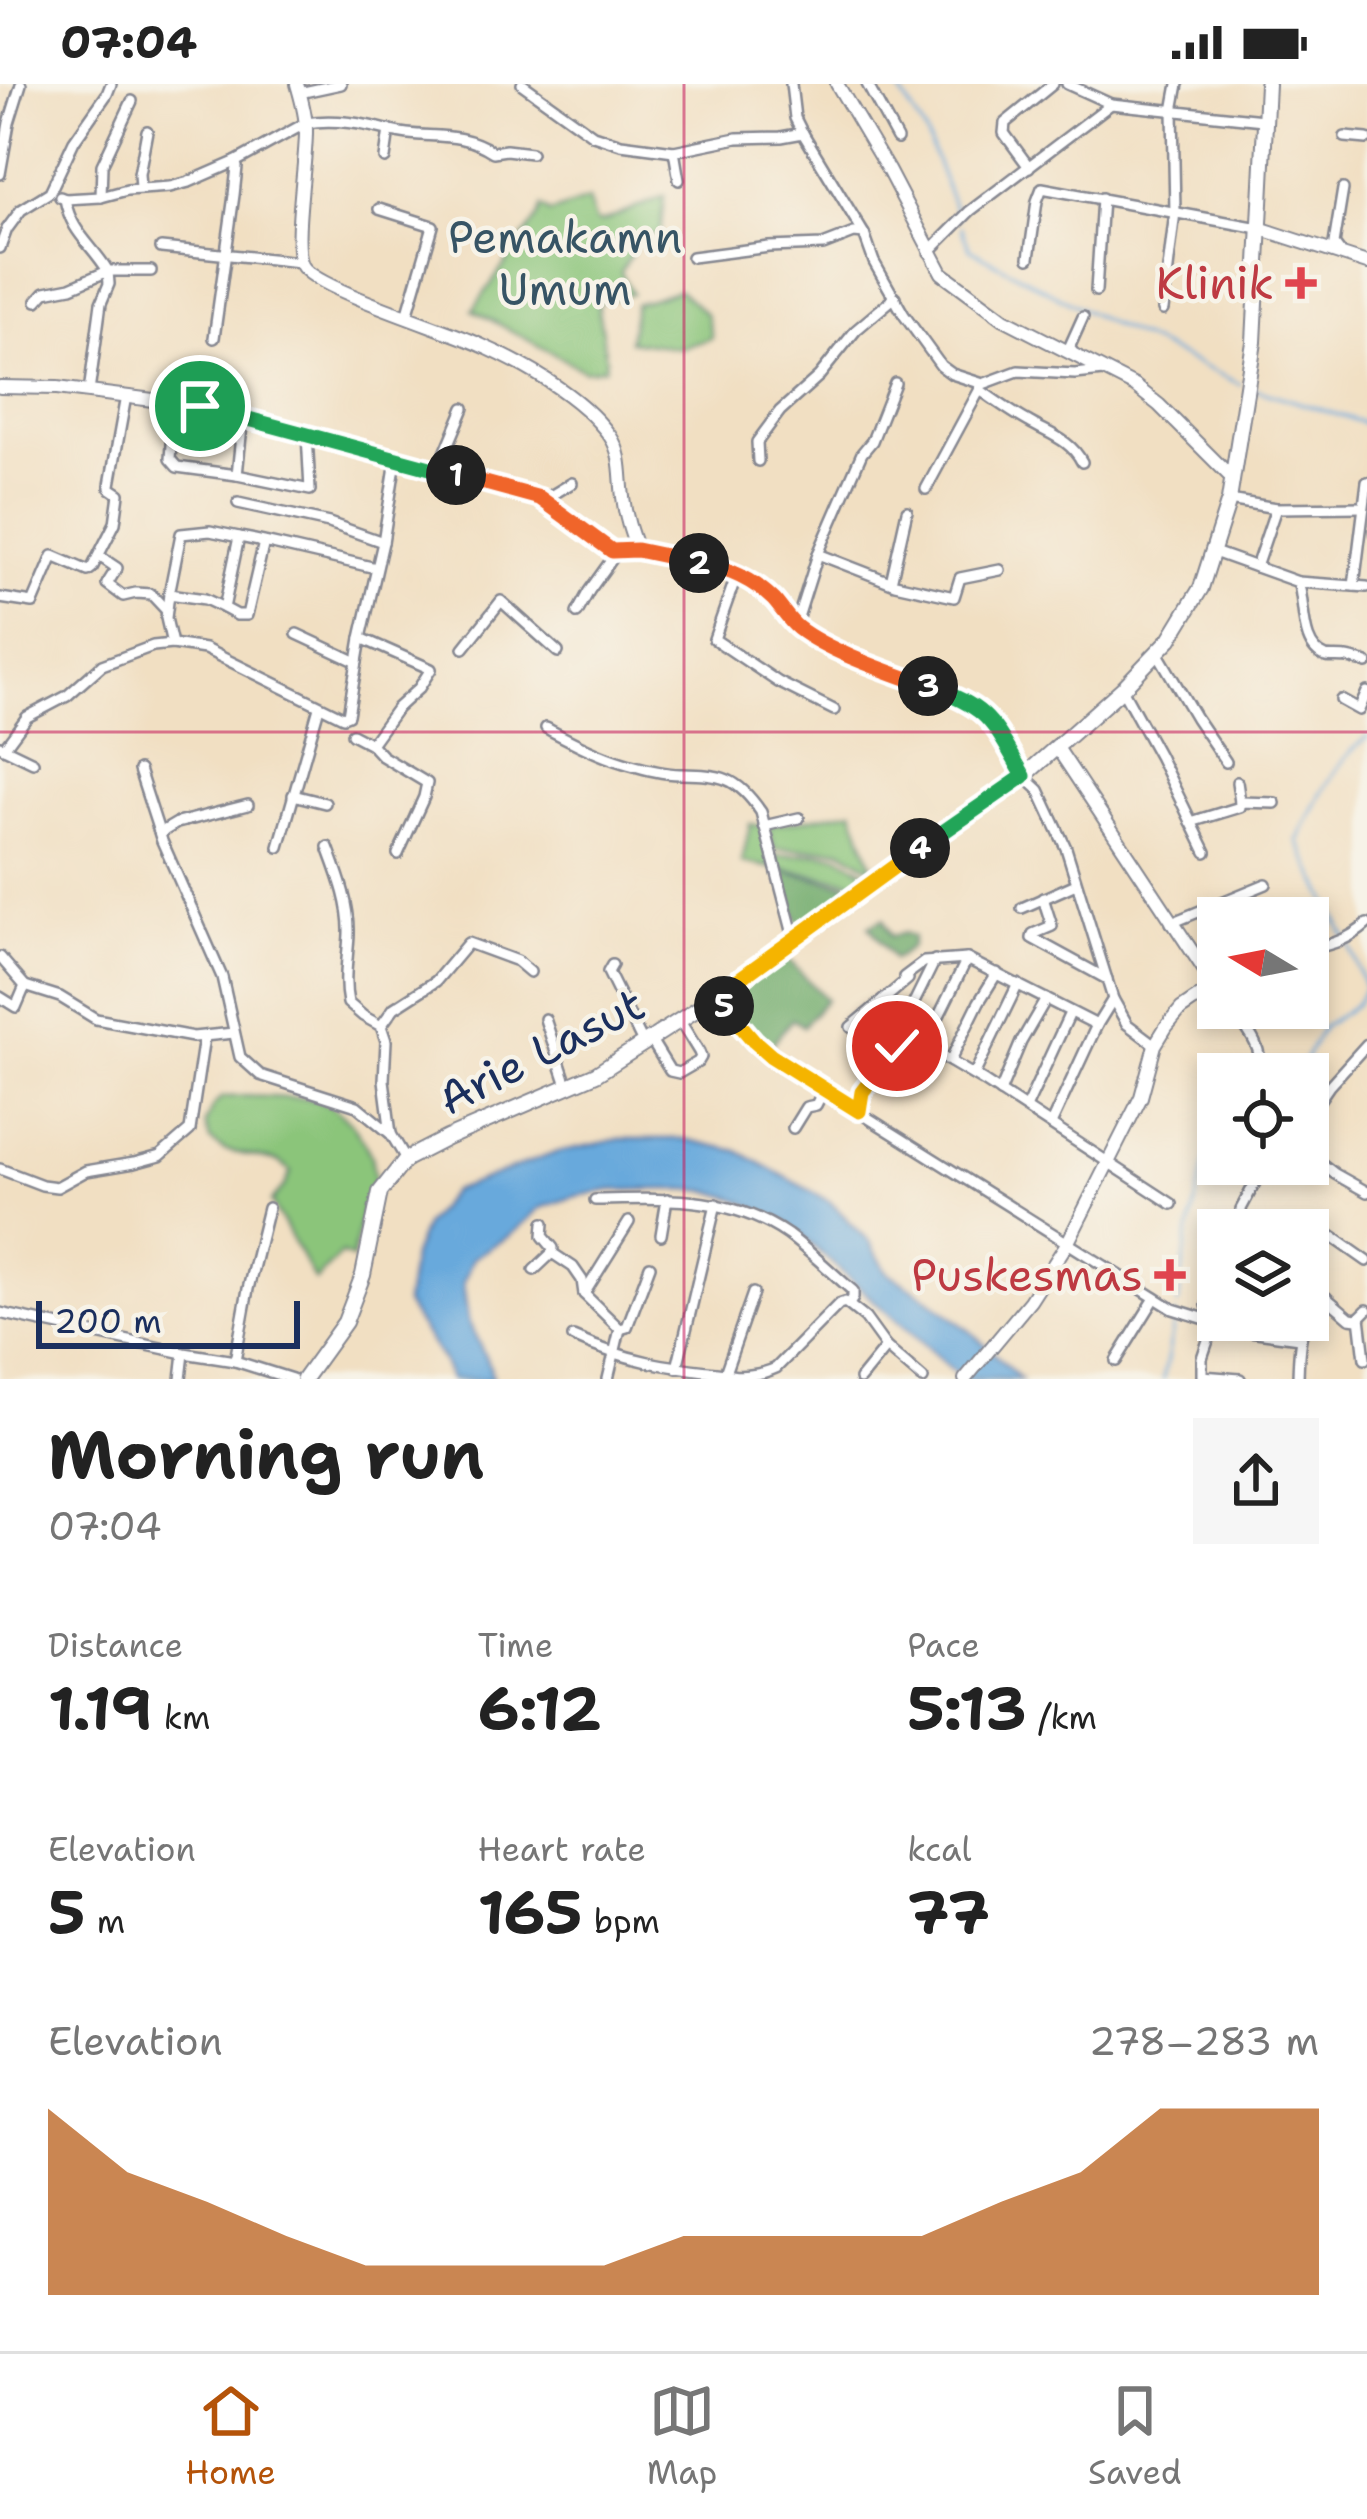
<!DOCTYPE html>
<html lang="en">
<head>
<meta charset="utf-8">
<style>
  body { margin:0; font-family:"Shantell Sans",sans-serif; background:#f6f6f6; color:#222; height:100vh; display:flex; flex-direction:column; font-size:45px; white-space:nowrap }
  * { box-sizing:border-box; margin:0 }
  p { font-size:39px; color:#767676 }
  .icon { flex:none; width:66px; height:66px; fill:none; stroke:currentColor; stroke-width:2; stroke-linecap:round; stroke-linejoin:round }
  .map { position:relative; height:1295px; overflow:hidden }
  .sheet { display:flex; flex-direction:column; background:#fff; flex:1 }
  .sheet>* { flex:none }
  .needle { width:78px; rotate:280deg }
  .tools { position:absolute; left:1197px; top:813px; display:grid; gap:24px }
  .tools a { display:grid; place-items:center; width:132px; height:132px; border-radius:0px; background:#fff; box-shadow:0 6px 18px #0003; font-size:60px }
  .scale { position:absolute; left:36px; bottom:30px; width:264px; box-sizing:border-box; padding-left:12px; border:6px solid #1b2f5e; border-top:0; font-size:33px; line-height:42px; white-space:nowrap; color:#1b2f5e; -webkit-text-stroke:9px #f7f3e8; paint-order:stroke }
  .pin { position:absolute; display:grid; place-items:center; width:102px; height:102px; color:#fff; margin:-51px; border:6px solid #fff; border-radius:50%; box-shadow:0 3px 12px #0007 }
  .km { position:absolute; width:60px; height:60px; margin:-30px; border-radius:50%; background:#222; color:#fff; font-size:33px; line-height:60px; text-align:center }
  .round { display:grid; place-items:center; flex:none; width:126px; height:126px; border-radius:0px; background:#f6f6f6 }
  .summary { display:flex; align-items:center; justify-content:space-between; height:204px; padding:0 48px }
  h1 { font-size:66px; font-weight:700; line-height:90px }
  .metrics { display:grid; grid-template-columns:repeat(3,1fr); gap:18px; height:204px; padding:12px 48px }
  .metrics div { display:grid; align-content:center }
  .metrics b { font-size:60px; font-weight:700 }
  .metrics small { font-size:33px; font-weight:400 }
  .metrics p { font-size:33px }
  .chart { height:336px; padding:24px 48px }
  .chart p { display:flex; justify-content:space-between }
  .chart svg { width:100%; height:216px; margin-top:12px; fill:#b45309; opacity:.7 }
  .status { display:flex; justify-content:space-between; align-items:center; height:84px; padding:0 60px; background:#fff; direction:ltr }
  .status svg { height:33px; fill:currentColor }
  .menu { display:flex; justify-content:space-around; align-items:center; height:168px; border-top:3px solid #e0e0e0; background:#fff; font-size:33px; color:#767676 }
  .menu a { display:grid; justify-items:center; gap:6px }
  .menu .active { color:#b45309 }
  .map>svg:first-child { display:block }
</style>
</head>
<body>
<div class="status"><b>07:04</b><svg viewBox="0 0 49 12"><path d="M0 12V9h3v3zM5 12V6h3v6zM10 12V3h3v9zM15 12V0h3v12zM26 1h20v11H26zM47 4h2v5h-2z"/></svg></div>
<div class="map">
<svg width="1367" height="1295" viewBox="0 0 1367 1295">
  <rect width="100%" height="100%" fill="#f7f3e8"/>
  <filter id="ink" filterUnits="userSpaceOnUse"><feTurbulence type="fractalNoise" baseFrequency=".00833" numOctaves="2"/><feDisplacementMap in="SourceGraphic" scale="24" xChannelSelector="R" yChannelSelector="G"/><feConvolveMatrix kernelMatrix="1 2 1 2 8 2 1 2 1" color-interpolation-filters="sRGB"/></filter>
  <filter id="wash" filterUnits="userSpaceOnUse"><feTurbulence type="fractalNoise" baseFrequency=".004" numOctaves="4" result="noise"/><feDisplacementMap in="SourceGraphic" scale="48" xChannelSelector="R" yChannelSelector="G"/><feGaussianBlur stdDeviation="2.7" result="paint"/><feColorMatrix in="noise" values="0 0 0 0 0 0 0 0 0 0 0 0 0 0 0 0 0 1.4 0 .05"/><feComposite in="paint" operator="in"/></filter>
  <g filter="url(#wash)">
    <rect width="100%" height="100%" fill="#f1dfc2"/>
    <g fill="#8bc57a" stroke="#537a6c" stroke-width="3">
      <path d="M 664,112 L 660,152 L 643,149 L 621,188 L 632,210 L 597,219 L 606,273 L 605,283 L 585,287 L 473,226 L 538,133 L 542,123 L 550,129 L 588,116 L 596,138 L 603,138 Z"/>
      <path d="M 679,206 L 706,230 L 712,254 L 681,264 L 629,257 L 635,220 Z"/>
      <path d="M 853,726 L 874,786 L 840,765 L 774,765 L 769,742 Z"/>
      <path d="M 750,740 L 762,742 L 773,784 L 742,778 Z"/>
      <path d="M 816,769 L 838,771 L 874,793 L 863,799 L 779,785 L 775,772 Z"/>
      <path d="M 250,1012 L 314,1015 L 333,1023 L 352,1040 L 363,1056 L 371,1072 L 375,1095 L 363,1123 L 352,1175 L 341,1170 L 315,1197 L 271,1118 L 284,1103 L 291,1088 L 280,1078 L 224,1066 L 210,1056 L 205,1040 L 213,1022 L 222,1013 Z"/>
    </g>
    <g fill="#70aa6a" stroke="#466c64" stroke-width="3">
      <path d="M 780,787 L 859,803 L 800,844 Z"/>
      <path d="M 883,835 L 891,852 L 905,849 L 913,853 L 911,863 L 894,876 L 869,842 Z"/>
      <path d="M 782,869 L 826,915 L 803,942 L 792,935 L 769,964 L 718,913 Z"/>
    </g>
    <path fill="#68a9dc" stroke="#426c9d" stroke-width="3" d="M 620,1055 L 684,1055 L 738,1067 L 829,1117 L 870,1158 L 887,1188 L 926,1213 L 976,1252 L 1020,1295 L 966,1295 L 954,1288 L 786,1138 L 737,1115 L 710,1107 L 682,1105 L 612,1106 L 576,1112 L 540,1124 L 510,1151 L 473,1174 L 463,1199 L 468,1237 L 490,1283 L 492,1295 L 450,1295 L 442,1276 L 405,1220 L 412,1172 L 424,1142 L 452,1107 L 558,1068 Z"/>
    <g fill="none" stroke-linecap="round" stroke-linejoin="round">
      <g stroke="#68a9dc" stroke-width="3">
        <path d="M 896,0 L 926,50 L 958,134"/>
        <path d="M 961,143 L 970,165 L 1101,235 L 1240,300"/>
        <path d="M 1255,305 L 1367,340"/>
        <path d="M 1288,990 L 1303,978 L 1323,943 L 1356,920 L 1365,904 L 1349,860 L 1298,757 C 1316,719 1333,679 1367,653"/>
        <path d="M 1178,1221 L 1187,1156 L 1218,1023"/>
        <path d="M 1163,1295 L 1176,1230"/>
      </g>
    </g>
  </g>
  <g filter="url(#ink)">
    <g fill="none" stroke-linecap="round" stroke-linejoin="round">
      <g stroke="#868790" stroke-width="14">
        <g id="minor">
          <path d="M 522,0 L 593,51 L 621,60 L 674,67 L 737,54 L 781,53 L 803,49"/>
          <path d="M 791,0 L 795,34 L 801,46 L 864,150 L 874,178 L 904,231 L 941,282 L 952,290 L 983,300 L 1018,287 L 1075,290 L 1103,287"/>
          <path d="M 867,0 L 897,55"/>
          <path d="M 1067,0 L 1111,20 L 1263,36"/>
          <path d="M 299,9 L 341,0"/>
          <path d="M 1345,53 L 1367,55"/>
          <path d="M 674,67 L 679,96"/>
          <path d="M 385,74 L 389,46"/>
          <path d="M 1029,83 L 1004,49 L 1005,39 L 1053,0"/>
          <path d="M 0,90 L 9,39 L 21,0"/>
          <path d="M 140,104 L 139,90 L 147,47"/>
          <path d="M 60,113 L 65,115 C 71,149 91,159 108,187 L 151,187"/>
          <path d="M 101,113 L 102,81 L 132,17"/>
          <path d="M 65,115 L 101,113 L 127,106 L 170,103 L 189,98 L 235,78 L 306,39 C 335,34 364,40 391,47 C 426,56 458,45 493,68 L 506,66 L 531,69"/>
          <path d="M 379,125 L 433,142 L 407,232"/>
          <path d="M 0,164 L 7,145 L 21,126 L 50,108 L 74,57 L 107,10 L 111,0"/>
          <path d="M 161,164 L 300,178"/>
          <path d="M 929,168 L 970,127 L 1111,20"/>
          <path d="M 1340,168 L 1334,160 L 1343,105"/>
          <path d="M 692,173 L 769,163 L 823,161 L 854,149 L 864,150"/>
          <path d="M 1029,174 L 1037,117 L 1042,104 L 1259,144"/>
          <path d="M 1096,207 L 1102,114"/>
          <path d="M 37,217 L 45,208 L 71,203 L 108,187 L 109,200 L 101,219 L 89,308"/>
          <path d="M 1163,226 L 1175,128 L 1173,27 L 1178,0"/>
          <path d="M 214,254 L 234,111 L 237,83 L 235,78"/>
          <path d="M 1072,267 L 1069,264 L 1083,233"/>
          <path d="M 980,306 C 996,317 1012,329 1029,338 C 1049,350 1071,356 1082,378"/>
          <path d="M 174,317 L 170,375 L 177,383 L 237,391 L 310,406 L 307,350"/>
          <path d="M 758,377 L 757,358 L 780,327 L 819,292 L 856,246 L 895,213"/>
          <path d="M 447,389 L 443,374 L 464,324"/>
          <path d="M 237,391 L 243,332"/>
          <path d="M 926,405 L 980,305"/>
          <path d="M 540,414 L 552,411 L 572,399"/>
          <path d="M 1229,416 L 1276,424 L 1363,423"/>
          <path d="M 238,419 L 329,439 L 383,458"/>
          <path d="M 264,458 L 247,531 L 237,531 L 224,524 L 239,453 C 251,455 264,458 277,461 L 376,484"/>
          <path d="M 1214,468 L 1298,498 C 1306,520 1299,563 1326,573 C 1329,574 1343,573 1347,574 C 1350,574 1363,578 1367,579"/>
          <path d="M 818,470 L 862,369 L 872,357 L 895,299"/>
          <path d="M 99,472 L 117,484 L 107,500 L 123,512 L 136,509 L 151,510 L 166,526"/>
          <path d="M 1256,483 L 1276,424"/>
          <path d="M 737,490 L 714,555 L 778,598 L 834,626"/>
          <path d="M 891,498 L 907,427"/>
          <path d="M 1298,498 L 1367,503"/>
          <path d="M 1354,502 L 1367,398"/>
          <path d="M 169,510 L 181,450 L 210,447 L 239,453"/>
          <path d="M 0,514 L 33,519 L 53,472 L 88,487 L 92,484 L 115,439 L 119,410 L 110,404 L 110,401 L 126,312"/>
          <path d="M 577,529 L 589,507 L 617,468"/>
          <path d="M 795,543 L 818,470 L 895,500 L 954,513 L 960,494 L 1000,486"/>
          <path d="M 297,550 L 357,578"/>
          <path d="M 361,554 L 431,585 L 419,604 L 397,624 L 371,660 L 382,672 L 427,699 L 424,713 L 398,770"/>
          <path d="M 172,560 L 166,534 L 169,510 L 205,515 L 224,524"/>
          <path d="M 464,564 L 501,517 L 558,568"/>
          <path d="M 1157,568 L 1196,634 L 1226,678"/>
          <path d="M 1122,605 L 1159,672 L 1206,768"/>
          <path d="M 1341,616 L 1359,626 L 1367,608"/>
          <path d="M 546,644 C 571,657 597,671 624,679 C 642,684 662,690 680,690 C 721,691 736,691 761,728 L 794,854"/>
          <path d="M 352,650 L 371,660"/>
          <path d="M 0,662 L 4,664 L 27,633 L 67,612 L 102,581 L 153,562 L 172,560 L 205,565 L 343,633 L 348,631 L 361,554 L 383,458 L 396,376"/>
          <path d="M 4,664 L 33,678"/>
          <path d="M 139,686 L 162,757 L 222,893 L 240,973 L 260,991 L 357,1022 L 391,1050 L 406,1075"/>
          <path d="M 1024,692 L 1039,706 L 1066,764 L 1113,915 L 1127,940 L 1155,961"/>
          <path d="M 1237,698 L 1240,718"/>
          <path d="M 293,711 L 325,719"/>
          <path d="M 1191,738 L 1240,723 L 1240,718 L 1275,719"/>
          <path d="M 764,742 L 799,734"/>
          <path d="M 160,749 L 177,739 L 248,721"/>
          <path d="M 279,763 L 319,623"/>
          <path d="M 328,763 C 338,790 350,820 349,850 C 348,874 343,895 348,919 L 363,932 L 381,942 L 386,957 L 384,996 L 391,1050"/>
          <path d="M 1043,814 L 1052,842 L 1033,850 L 1032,854 L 1107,895"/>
          <path d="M 1022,824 L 1076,800"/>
          <path d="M 1171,839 L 1266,800"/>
          <path d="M 1308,866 C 1332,860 1349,856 1367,840"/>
          <path d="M 0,873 L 25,902 L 60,913 L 96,935 L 193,953 L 234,949"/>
          <path d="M 612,881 L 608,888 L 644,961"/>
          <path d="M 904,893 L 924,878 L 967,875 L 1097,941"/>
          <path d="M 716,912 L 754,957 L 795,988 L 1173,1225 L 1212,1237"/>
          <path d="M 0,913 L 16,923 L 25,902"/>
          <path d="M 1231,924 C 1248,947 1262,960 1261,990"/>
          <path d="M 545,935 L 568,1004"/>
          <path d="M 381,942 L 394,924 L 436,897 L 468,859 L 517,877 L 530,888"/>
          <path d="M 904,953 L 903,941 L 935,876"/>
          <path d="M 651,956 L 670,987 L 679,989 L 698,978 L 701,973 L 699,968 L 680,937"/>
          <path d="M 924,962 L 967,875"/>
          <path d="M 892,971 L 851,943 L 908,895"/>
          <path d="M 950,977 L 979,918 L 997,889"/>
          <path d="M 974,991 L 1018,900"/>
          <path d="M 1000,1008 L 1021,958 L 1046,915"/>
          <path d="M 1026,1024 L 1070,929"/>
          <path d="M 859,1027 L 862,1008 L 907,952 L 985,998 L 1172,1120"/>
          <path d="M 1308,1033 L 1329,1002 L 1367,960"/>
          <path d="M 1051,1040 L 1097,941 L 1113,915"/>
          <path d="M 793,1044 L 806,1023 L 816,1021 L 824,1005"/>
          <path d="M 1308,1069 L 1335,1090 L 1367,1108"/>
          <path d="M 0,1085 L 42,1101 L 57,1103 L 86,1087 L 134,1079 L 160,1072 L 190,1046 L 204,953"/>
          <path d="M 595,1116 C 663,1115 729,1110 788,1151 C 811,1168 831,1188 853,1207 L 853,1214 L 849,1220"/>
          <path d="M 544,1139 L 543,1152 L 553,1164 L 552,1169"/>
          <path d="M 1239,1146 L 1242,1143 L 1241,1125 L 1265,1080"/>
          <path d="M 661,1151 L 667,1115"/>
          <path d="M 1330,1151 L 1367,1177"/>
          <path d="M 1218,1181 L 1207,1221 L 1213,1242 L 1202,1274 L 1202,1292 L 1240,1295"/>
          <path d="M 534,1186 L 552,1169 L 573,1183 L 582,1196 L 584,1210 L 620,1245 L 608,1295"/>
          <path d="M 1308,1198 L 1350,1234 L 1358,1235 L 1367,1226"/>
          <path d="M 584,1210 L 629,1138"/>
          <path d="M 0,1229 L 184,1269 L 235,1277 L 292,1295"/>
          <path d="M 1360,1233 L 1365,1275"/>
          <path d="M 1213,1242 L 1299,1254"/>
          <path d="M 620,1245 L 627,1243 L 650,1182"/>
          <path d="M 573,1253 C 626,1277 668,1283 725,1289 C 738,1295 763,1290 776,1284 L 839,1220 L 845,1218 L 865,1234 L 886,1263 L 923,1295"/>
          <path d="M 235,1277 L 248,1205 L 268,1124"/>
          <path d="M 1116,1277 L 1155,1214"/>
          <path d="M 677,1284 L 716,1120"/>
          <path d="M 725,1289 L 753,1209"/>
          <path d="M 181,1295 L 184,1269"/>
          <path d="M 860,1295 L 886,1263"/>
          <path d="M 1298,1295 C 1299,1261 1298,1238 1326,1213"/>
        </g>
      </g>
      <g stroke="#868790" stroke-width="16">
        <g id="tertiary">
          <path d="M 297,0 C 301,14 306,30 306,45 C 307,74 292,159 302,181 C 313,204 445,245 476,259 C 520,278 581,311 610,352 C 623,371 620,392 623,413 C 625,432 631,449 637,466"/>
          <path d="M 837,0 L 888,86 L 942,189 L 1004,235 L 1135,302 L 1159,321 L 1232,394"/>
          <path d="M 1259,144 L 1367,179"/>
          <path d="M 0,303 L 57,304 L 201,322 L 540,414 L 612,467 L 637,466 L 728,486 L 756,501 L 771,513 L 795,543 L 817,555 L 871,581 L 976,622 L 993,640 L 1024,692"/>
          <path d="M 965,1295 L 1030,1217 L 1068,1158 L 1141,1013 L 1155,961 L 1166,943 L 1181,925 L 1215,902 L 1058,665"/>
        </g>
      </g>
      <g stroke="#868790" stroke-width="18">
        <path id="secondary" d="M 304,1295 L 345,1238 L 363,1191 L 380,1108 L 406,1075 L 447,1054 L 596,990 L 699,924 L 879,793 L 1024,692 L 1122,605 L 1170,555 L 1201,504 L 1229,416 L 1254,258 L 1267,0"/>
      </g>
      <use href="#minor" stroke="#fff" stroke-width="9"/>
      <use href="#tertiary" stroke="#fff" stroke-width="12"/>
      <use href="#secondary" stroke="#fff" stroke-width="14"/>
    </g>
  </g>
  <g fill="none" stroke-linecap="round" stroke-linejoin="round" filter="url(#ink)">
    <g stroke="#fff" stroke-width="24">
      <path id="split-1" d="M 200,322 L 456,391"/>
    </g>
    <g stroke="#fff" stroke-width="24">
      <path id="split-2" d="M 456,391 L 540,414 L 612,467 L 637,466 L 699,479"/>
    </g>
    <g stroke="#fff" stroke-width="24">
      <path id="split-3" d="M 699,479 C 727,484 753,495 774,516 C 782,525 789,537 798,544 C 829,568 890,588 928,602"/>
    </g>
    <g stroke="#fff" stroke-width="24">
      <path id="split-4" d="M 920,764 L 1024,692 C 991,636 991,625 928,602"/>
    </g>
    <g stroke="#fff" stroke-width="24">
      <path id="split-5" d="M 724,922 L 716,912 L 920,764"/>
    </g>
    <g stroke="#fff" stroke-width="24">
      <path id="split-6" d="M 724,922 L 754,957 L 771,972 L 859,1027 L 862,1008 L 897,962"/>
    </g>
    <use href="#split-1" stroke="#22a559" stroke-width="15"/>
    <use href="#split-2" stroke="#f0652b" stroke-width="15"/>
    <use href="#split-3" stroke="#f0652b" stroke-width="15"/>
    <use href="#split-4" stroke="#22a559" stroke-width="15"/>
    <use href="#split-5" stroke="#f5b400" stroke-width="15"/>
    <use href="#split-6" stroke="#f5b400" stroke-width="15"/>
  </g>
  <path fill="none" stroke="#c2185b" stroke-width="3" stroke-opacity="0.55" d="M 684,0 L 684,1295M 0,648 L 1367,648"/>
  <g fill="#e0444e" stroke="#f7f3e8" stroke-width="4.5">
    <path d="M1295 181h12v12h12v12h-12v12h-12v-12h-12v-12h12z"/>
    <path d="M1164 1173h12v12h12v12h-12v12h-12v-12h-12v-12h12z"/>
  </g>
  <g text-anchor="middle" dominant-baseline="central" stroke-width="9" stroke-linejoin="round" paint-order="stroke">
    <g font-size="45" fill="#375465" stroke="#f7f3e8">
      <text x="565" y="153">Pemakamn<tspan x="565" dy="52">Umum</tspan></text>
    </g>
    <g font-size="45" fill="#be3a42" stroke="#f7f3e8" text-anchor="end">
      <text x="1274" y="199">Klinik</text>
      <text x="1143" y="1191">Puskesmas</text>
    </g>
    <g font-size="45" fill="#1b2f5e" stroke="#f7f3e8">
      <text transform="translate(541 967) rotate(-27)">Arie Lasut</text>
    </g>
  </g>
</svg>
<div class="tools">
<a><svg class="needle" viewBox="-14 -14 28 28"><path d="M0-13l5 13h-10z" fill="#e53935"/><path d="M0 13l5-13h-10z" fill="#767676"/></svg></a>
<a><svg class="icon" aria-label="locate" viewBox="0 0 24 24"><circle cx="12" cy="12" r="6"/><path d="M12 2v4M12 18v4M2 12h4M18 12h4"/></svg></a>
<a><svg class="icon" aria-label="layers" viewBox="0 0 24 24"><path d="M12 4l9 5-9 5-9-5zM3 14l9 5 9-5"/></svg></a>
</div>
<div class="scale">200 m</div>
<div class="pin" style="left:200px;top:322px;background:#1e9e55"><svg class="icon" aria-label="arrive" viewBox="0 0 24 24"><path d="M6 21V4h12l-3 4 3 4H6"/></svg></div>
<div class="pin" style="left:897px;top:962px;background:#d93025"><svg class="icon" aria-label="check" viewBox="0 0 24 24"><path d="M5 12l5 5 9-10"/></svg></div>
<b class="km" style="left:456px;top:391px">1</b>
<b class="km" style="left:699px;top:479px">2</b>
<b class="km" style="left:928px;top:602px">3</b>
<b class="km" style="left:920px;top:764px">4</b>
<b class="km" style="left:724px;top:922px">5</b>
</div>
<section class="sheet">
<div class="summary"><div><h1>Morning run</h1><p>07:04</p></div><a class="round"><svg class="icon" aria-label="share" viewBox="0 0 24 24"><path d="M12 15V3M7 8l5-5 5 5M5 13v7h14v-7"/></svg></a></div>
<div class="metrics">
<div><p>Distance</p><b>1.19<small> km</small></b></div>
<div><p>Time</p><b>6:12</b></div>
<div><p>Pace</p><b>5:13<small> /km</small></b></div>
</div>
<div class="metrics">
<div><p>Elevation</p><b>5<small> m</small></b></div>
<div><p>Heart rate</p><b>165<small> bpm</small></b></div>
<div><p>kcal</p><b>77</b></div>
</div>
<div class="chart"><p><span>Elevation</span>278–283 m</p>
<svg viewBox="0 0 160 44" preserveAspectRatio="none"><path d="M0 44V6L10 19L20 25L30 32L40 38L50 38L60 38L70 38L80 32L90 32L100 32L110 32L120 25L130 19L140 6L150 6L160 6V44z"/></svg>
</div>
</section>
<nav class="menu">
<a class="active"><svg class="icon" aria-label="home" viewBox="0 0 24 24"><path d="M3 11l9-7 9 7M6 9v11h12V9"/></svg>Home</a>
<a><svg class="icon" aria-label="map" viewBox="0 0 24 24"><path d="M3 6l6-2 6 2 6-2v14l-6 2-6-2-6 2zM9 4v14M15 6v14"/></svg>Map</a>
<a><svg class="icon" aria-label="saved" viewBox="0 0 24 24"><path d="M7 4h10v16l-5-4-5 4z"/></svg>Saved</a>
</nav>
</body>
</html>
